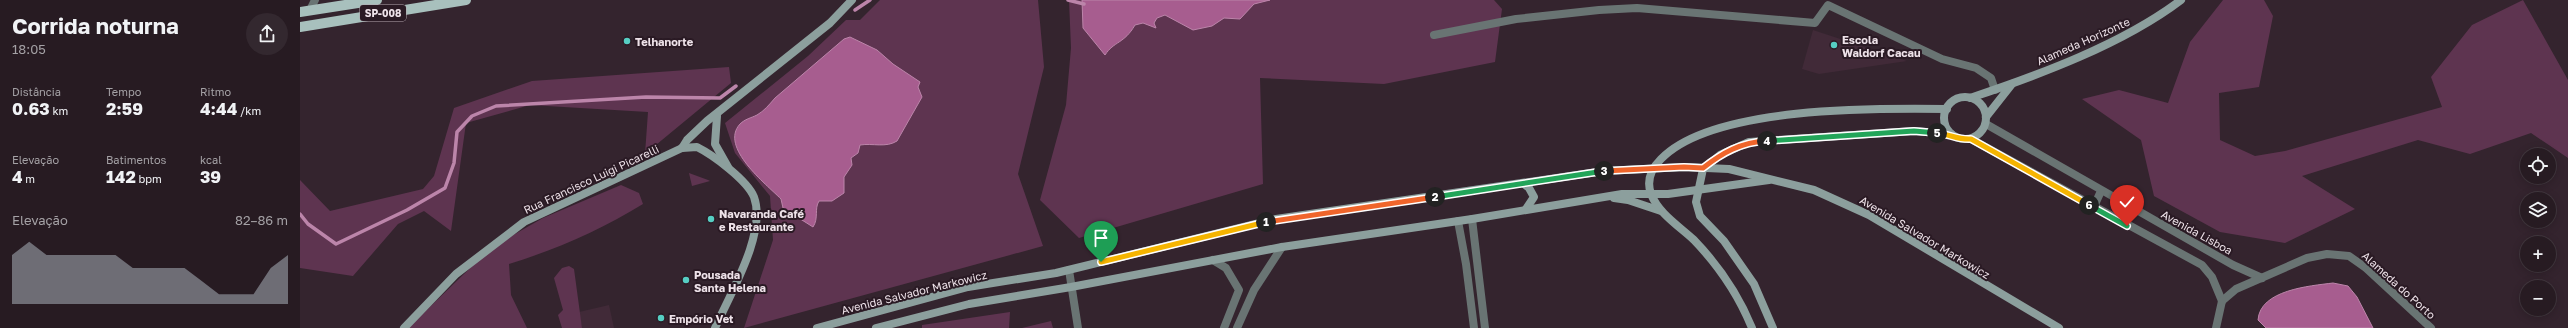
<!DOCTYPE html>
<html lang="pt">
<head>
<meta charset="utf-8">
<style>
  body { margin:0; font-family:"Golos Text",sans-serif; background:#33282f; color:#f1f3f6; height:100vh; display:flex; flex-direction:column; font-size:15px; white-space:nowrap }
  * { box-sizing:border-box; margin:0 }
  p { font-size:13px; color:#a4a1a5 }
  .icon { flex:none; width:22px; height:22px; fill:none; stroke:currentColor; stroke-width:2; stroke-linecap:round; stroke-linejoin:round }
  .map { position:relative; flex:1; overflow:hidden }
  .side { display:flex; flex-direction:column; background:#271b22; width:300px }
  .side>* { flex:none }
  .fabs { position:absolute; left:2220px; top:148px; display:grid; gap:8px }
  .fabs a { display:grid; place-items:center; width:36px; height:36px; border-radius:50%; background:#271b22; box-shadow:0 2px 10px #0003,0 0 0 1px #433940; font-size:20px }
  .pin { position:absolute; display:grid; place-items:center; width:34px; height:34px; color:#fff; margin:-41px -17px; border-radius:50% 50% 50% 0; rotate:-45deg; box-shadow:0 0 4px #0007 }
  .pin .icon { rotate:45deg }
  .km { position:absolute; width:20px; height:20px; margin:-10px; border-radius:50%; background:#222; color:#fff; font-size:11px; line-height:20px; text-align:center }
  .round { display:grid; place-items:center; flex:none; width:42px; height:42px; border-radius:21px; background:#33282f }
  .headline { display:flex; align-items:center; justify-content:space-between; height:68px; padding:0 12px }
  h1 { font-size:22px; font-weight:700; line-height:30px }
  .metrics { display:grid; grid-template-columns:repeat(3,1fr); gap:6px; height:68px; padding:4px 12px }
  .metrics div { display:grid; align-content:center }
  .metrics b { font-size:17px; font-weight:700 }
  .metrics small { font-size:11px; font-weight:400 }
  .metrics p { font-size:11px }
  .chart { height:112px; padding:8px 12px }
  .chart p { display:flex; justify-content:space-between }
  .chart svg { width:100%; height:72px; margin-top:4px; fill:#8c9099; opacity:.7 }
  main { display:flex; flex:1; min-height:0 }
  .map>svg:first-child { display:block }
</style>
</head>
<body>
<main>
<section class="side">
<div class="headline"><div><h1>Corrida noturna</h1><p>18:05</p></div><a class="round"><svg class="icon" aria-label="share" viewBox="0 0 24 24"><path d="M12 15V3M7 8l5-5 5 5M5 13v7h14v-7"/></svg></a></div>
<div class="metrics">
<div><p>Distância</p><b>0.63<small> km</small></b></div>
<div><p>Tempo</p><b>2:59</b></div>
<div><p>Ritmo</p><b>4:44<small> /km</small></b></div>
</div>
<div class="metrics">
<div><p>Elevação</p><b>4<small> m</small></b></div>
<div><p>Batimentos</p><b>142<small> bpm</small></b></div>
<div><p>kcal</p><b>39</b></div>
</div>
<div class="chart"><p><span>Elevação</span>82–86 m</p>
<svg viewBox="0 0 160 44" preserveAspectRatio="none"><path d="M0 44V14L10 6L20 14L30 14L40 14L50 14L60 14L70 22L80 22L90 22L100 22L110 30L120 38L130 38L140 38L150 22L160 14V44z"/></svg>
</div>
</section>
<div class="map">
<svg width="2268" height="328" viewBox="0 0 2268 328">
  <rect width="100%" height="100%" fill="#34242e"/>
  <g fill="#412a38">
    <path d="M 1513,30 L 1607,61 L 1519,74 L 1502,69 Z"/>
    <path d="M 309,305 L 314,328 L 282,328 L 279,312 Z"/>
  </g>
  <g fill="#5e3450">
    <path d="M 580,0 L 738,0 L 744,67 L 718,174 L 743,246 L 444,328 L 473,240 L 470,196 L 435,153 L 425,123 L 508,56 L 546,20 L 560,20 Z"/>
    <path d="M 769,0 L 1194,0 L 1202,9 L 1195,62 L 1084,84 L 960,78 L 963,184 L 779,238 L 740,200 L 766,105 L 771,48 Z"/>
    <path d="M 1923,0 L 1964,0 L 1973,16 L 1959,87 L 1919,93 L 1920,140 L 1955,156 L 1985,151 L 2142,107 L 2131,77 L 2172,25 L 2223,0 L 2268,80 L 2268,158 L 2231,133 L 2170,154 L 2118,140 L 2002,176 L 2055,209 L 1985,243 L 1920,232 L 1854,196 L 1841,140 L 1782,99 L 1819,90 L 1868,103 L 1890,42 Z"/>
    <path d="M 429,67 L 431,83 L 345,154 L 348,112 L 230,105 L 166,123 L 151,231 L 124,211 L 98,224 L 53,276 L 0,268 L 0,180 L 30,211 L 123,189 L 134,176 L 154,108 L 232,81 Z"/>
    <path d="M 389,173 L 408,180 L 410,181 L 392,186 Z"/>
    <path d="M 321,185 L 339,193 L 343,204 C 301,230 257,249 209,264 L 211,295 L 227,328 L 108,328 L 192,247 L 243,218 Z"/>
    <path d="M 269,266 L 274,269 L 282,328 L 262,328 L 258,315 L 263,310 L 254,278 L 262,268 Z"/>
    <path d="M 710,312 L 709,328 L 622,328 L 622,325 Z"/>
    <path d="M 751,321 L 753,328 L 722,328 Z"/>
  </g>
  <g fill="#a75d8f" stroke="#bc85aa">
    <path d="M 782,0 L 970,0 L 954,4 L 940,19 L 924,18 L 912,26 L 893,30 L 865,15 L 857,18 L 854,23 L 856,28 L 843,23 L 835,25 C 824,44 814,41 805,55 L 783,28 Z"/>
    <path d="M 550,37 L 577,50 L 593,64 L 620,82 L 618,87 L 622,97 L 597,141 C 586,148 573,143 560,145 L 558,153 L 551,158 L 552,165 L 544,177 L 544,193 L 532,201 L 519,201 C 514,209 519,218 513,227 L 483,208 L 481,199 C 466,184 419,147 440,124 C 445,119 451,118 457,115 C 464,111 469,105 475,98 L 544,39 Z"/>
    <path d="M 2033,283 L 2048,286 L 2057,297 L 2073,328 L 1966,328 L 1958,320 C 1960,290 2009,286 2033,283 Z"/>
  </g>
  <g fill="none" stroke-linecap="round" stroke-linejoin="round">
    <g stroke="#bc85aa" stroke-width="3.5">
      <path d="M 768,0 L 784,4"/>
      <path d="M 555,10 L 570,0"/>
      <path d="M 0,214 L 8,224 L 36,244 L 107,210 L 145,188 L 154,163 L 157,132 L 172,116 L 196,106 L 346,97 L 420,98 L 436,86"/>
    </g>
    <g stroke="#697473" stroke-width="8">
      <path d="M 10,10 L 15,0"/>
      <path d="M 1134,35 L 1216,19 L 1299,10 L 1337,8 L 1515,23 L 1528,5 L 1642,59 L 1676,68 L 1691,78 L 1695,90"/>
      <path d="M 1686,124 L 1933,265 L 1962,278"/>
      <path d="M 1671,139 L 1902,265 L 1912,277 L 1922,301"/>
      <path d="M 1790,206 L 1796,202 L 1801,191"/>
      <path d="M 1172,219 L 1185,328"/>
      <path d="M 1158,221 L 1166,264 L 1174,328"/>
      <path d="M 913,260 L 926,268 L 939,290 L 924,328"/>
      <path d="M 769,270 L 778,328"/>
      <path d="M 937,328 L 954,290 L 982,247"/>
      <path d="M 1916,328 L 1922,301 L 1936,289 L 2007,258 L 2027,254 L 2049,256 L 2066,268 L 2131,328"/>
    </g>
    <g stroke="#8c9f9d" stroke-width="8">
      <circle cx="1665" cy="118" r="21"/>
      <path d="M 1670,98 C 1739,75 1823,44 1881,0"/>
      <path d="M 417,116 L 415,144 L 428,167"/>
      <path d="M 1686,117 L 1712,84"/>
      <path d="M 382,148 L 397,147 C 413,155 447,180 454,197 C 467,233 430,294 415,328"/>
      <path d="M 1224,184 L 1229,188 L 1234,197 L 1226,209"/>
      <path d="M 1314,198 L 1328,200 L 1361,211"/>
      <path d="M 104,328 L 156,274 L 224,222 L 382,148 L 387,140 L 407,121 L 530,23 L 552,0"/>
      <path d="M 517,328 L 668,287 L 756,273 L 976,219 L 1304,171 L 1384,167 L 1429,169 L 1514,190 L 1569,215 L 1759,328"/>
      <path d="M 576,328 L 669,304 L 771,287 L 982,247 L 1172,219 L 1322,194 L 1368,194 L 1469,180"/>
      <path d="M 1452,328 C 1439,296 1418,265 1394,240 C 1379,226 1359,214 1351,194 C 1346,180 1351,169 1361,159 C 1412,106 1575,108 1647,109"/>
      <path d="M 1473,328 L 1454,284 L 1424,241 L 1400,216 L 1396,202 L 1403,169 L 1420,155 L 1449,142 L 1614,131 L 1651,134"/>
    </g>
    <g stroke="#a8c0bd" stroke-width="10">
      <path d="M 0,12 L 77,0"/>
      <path d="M 0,27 L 166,0"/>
    </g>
  </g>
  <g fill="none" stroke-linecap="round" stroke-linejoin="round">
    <g stroke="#fff" stroke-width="8">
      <path id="split-1" d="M 801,262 L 966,222"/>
    </g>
    <g stroke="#fff" stroke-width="8">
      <path id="split-2" d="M 966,222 L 1135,197"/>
    </g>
    <g stroke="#fff" stroke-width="8">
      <path id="split-3" d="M 1135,197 L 1304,171"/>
    </g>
    <g stroke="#fff" stroke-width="8">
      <path id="split-4" d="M 1304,171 L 1384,167 L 1403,168 C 1422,153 1441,142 1467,141"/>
    </g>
    <g stroke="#fff" stroke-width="8">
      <path id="split-5" d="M 1467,141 L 1614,131 L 1637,133"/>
    </g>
    <g stroke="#fff" stroke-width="8">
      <path id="split-6" d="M 1637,133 C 1649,134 1658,140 1671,139 L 1789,205"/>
    </g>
    <g stroke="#fff" stroke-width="8">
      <path id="split-7" d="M 1789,205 L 1827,226"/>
    </g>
    <use href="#split-1" stroke="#f5b400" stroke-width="5"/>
    <use href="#split-2" stroke="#f0652b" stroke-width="5"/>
    <use href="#split-3" stroke="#22a559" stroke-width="5"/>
    <use href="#split-4" stroke="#f0652b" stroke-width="5"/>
    <use href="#split-5" stroke="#22a559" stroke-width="5"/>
    <use href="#split-6" stroke="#f5b400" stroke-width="5"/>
    <use href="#split-7" stroke="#22a559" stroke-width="5"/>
  </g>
  <g fill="#56cec3" stroke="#2a1a24" stroke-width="1.5">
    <circle cx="327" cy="41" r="4"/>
    <circle cx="1534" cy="45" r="4"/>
    <circle cx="411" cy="219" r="4"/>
    <circle cx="386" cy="280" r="4"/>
    <circle cx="361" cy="318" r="4"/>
  </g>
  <g text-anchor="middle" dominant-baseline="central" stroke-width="4" stroke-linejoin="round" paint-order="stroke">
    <rect fill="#2a1a24" stroke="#b3a6ae" stroke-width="1" x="60" y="5" width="46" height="16" rx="3"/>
    <g font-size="10" font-weight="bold" fill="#eee2e9">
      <text x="83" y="13">SP-008</text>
    </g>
    <g font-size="11" font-weight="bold" fill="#eee2e9" stroke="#2a1a24" text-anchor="start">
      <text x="1542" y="39">Escola<tspan x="1542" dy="13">Waldorf Cacau</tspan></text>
      <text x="335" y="41">Telhanorte</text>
      <text x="419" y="213">Navaranda Café<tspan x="419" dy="13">e Restaurante</tspan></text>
      <text x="394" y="274">Pousada<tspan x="394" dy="13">Santa Helena</tspan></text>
      <text x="369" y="318">Empório Vet</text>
    </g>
    <g font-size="11" fill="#eee2e9" stroke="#2a1a24">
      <text transform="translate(1783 41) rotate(-24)">Alameda Horizonte</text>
      <text transform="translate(291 179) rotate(-25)">Rua Francisco Luigi Picarelli</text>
      <text transform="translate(1897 232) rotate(29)">Avenida Lisboa</text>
      <text transform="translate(1625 237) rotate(31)">Avenida Salvador Markowicz</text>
      <text transform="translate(2099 285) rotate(42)">Alameda do Porto</text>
      <text transform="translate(614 292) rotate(-14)">Avenida Salvador Markowicz</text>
    </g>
  </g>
</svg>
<div class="fabs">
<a><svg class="icon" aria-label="locate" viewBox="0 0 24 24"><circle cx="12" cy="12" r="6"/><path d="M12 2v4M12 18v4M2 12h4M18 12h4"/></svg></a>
<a><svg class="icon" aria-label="layers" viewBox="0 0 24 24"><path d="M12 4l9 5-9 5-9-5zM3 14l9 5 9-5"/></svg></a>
<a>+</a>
<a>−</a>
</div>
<div class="pin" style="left:801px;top:262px;background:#1e9e55"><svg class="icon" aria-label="arrive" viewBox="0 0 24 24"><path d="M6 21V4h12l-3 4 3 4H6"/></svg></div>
<div class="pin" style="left:1827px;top:226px;background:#d93025"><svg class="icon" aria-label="check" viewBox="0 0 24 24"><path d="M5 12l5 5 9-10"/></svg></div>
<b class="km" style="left:966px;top:222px">1</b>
<b class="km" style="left:1135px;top:197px">2</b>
<b class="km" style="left:1304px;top:171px">3</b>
<b class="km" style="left:1467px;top:141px">4</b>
<b class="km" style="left:1637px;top:133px">5</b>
<b class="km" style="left:1789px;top:205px">6</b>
</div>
</main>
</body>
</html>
